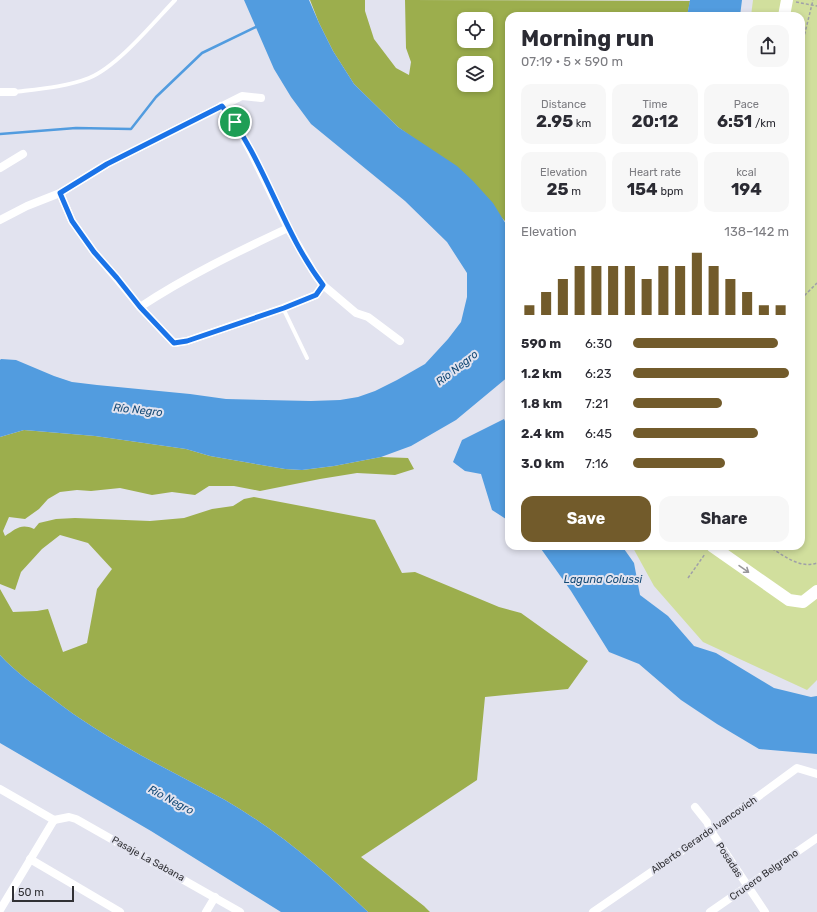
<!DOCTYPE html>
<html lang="en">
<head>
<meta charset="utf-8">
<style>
  body { margin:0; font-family:Rubik,sans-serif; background:#f7f7f7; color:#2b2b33; height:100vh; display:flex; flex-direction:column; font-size:15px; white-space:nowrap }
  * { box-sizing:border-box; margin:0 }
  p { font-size:13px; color:#7c7c81 }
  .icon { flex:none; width:22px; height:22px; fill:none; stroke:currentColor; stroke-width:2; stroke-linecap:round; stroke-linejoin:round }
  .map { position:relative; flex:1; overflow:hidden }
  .side { position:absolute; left:505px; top:12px; width:300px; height:538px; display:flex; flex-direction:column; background:#fff; border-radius:12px; box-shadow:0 2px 6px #0003 }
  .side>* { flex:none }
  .tools { position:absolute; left:457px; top:12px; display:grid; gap:8px }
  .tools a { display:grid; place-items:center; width:36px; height:36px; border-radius:8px; background:#fff; box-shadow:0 2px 6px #0003; font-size:20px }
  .scale { position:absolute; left:12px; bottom:10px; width:62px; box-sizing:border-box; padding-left:4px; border:2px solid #313135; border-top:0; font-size:11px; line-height:14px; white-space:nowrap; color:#313135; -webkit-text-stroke:3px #e2e3ef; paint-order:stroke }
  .pin { position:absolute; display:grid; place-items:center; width:34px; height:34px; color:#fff; margin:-17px; border:2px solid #fff; border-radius:50%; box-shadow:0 1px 4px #0007 }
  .round { display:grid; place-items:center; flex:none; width:42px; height:42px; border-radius:12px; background:#f7f7f7 }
  .overview { display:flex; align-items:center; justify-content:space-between; height:68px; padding:0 16px }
  h1 { font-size:22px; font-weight:700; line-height:30px }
  .figures { display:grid; grid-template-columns:repeat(3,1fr); gap:6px; height:68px; padding:4px 16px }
  .figures div { display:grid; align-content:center; border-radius:10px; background:#f7f7f7; text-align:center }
  .figures b { font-size:17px; font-weight:700 }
  .figures small { font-size:11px; font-weight:400 }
  .figures p { font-size:11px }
  .chart { height:112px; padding:8px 16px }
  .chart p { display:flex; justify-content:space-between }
  .chart svg { width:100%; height:72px; margin-top:4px; stroke:#725b2b; stroke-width:6 }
  .button { display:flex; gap:8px; margin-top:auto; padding:8px 16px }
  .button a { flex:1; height:46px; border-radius:12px; background:#725b2b; color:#fff; font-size:16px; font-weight:700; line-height:46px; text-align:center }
  .button a+a { background:#f7f7f7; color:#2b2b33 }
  ul { padding:0 16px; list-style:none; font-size:13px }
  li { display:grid; grid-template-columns:64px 48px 1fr; align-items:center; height:30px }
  li i { height:10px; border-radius:5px; background:#725b2b }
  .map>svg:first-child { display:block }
</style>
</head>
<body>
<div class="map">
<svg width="817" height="912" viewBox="0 0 817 912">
  <rect width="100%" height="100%" fill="#e2e3ef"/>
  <path fill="#d1df9d" d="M 753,0 L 817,0 L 817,680 L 807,690 L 703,642 L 654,586 L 632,546 L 801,546 L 801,16 L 751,16 Z"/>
  <g fill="#9cae4d" fill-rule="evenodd">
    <path d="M 310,0 L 365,0 L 365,11 L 374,39 L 396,68 L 409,75 L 411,62 L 406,48 L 405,0 L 690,1 L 687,16 L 509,16 L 509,229 L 505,221 L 419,142 L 398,127 L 354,84 L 333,51 L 319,23 ZM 464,19 L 486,19 L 486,41 L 464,41 ZM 464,63 L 486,63 L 486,85 L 464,85 Z"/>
    <path d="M 24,430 L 95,436 L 186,449 L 210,456 L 285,469 L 302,470 L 334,466 L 381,457 L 408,458 L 414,469 L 395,475 L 357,473 L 320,479 L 260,491 L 234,486 L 209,486 L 195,495 L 172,492 L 152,495 L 120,488 L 91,491 L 77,490 L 60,492 L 48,499 L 39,509 L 25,519 L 9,517 L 3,531 L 5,536 C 16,529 21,523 34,529 L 39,523 L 56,519 L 75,518 L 150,521 L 184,518 L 212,509 L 233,506 L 244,499 L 254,497 L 375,520 L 402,573 L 415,572 L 499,607 L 521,613 L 588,661 L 568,689 L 485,697 L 477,780 L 361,857 L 424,906 L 430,912 L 368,912 C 325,871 277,830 225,800 C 181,776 135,754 93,727 C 79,718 66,709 53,699 C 35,685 15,672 0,655 L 0,589 L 13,612 L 37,611 L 48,609 L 63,652 L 87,643 L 97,589 L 112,569 L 88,543 L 60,535 L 42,549 L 21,572 L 15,590 L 0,584 L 0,437 Z"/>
  </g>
  <g fill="#529cdf">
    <path d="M 244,0 L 309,0 L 319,23 L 333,51 L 354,84 L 398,127 L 457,166 L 473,181 L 493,203 L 509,229 L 509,376 L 456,420 L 411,446 L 381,457 L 334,466 L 302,470 L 285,469 L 210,456 L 186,449 L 95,436 L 24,430 L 0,437 L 0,360 L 1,359 L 16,360 L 54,376 L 72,382 L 97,385 L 190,394 L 226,399 L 311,401 L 340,400 L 358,397 L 375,391 L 397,380 L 425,364 L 448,339 L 461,322 L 467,297 L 467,273 L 447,242 L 405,201 L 311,124 L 291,97 L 274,69 Z"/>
    <path d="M 690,0 L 742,0 L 740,16 L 687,16 Z"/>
    <path d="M 504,419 L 509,430 L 509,521 L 492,510 L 481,474 L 465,471 L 453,462 L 462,440 Z"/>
    <path d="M 539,546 L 622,546 L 634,563 L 640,595 L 668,616 L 694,646 L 716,653 L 774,688 L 811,697 L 817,696 L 817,754 L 759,749 L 717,724 L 681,700 L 639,664 L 609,652 L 571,591 Z"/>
    <path d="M 0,655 C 15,672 35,685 53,699 C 66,709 79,718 93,727 C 135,754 181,776 225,800 C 277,830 325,871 368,912 L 281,912 L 151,831 L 0,743 Z"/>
  </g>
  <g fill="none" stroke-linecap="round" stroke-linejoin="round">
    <path stroke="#529cdf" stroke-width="2.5" d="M 0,134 L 76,128 L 131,129 L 156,97 L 202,53 L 258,26"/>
    <g stroke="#9f9fa8" stroke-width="1.5" stroke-dasharray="3 2" stroke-linecap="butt">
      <path d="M 796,2 L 817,6"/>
      <path d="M 801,49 L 813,0"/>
      <path d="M 801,299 L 817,283"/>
      <path d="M 768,546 C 783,555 799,569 817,563"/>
      <path d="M 688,578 L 705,554"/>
    </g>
    <g stroke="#fff" stroke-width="4">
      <path d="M 14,92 C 39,89 66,87 89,78 C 118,66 153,23 175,0"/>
      <path d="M 283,308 L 307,358"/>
    </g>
    <g stroke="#fff" stroke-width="8">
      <path d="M 0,92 L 14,92"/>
      <path d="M 221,106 L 235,122 L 251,152 L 288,228 L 316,276 L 323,285 L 356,313 L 368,317 L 400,341"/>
      <path d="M 0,168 L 23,154"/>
      <path d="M 60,193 L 72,221 L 94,252 L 117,279 L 140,307 L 174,343 L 187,341 L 283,308 L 316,295 L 323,285"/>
      <path d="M 0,220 L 27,206 L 60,193 L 107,164 L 242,96 L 261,98"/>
      <path d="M 140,307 C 187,276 237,252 288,228"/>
      <path d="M 0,789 L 54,820"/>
      <path d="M 695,807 L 707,822 L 711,831 L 765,912"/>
      <path d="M 54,820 L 69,817 L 76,819 L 240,912"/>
      <path d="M 30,859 L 120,912"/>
      <path d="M 0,910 L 54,820"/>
      <path d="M 206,912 L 215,897"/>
      <path d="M 593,912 L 711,831 L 797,768 L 817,774"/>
      <path d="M 710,912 L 817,838"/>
    </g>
    <g stroke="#fff" stroke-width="12">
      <path d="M 784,16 L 787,0"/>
      <path d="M 712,546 L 789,600 L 803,602 L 817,591"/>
    </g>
  </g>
  <defs><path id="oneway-shaft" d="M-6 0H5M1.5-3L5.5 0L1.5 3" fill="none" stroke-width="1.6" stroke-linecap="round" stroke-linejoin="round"/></defs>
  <use stroke="#98989a" href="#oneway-shaft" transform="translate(744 569) rotate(35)"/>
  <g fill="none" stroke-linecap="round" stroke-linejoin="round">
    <g stroke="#fff" stroke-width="8">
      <path id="route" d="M 222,106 C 265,159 281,230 323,285 L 316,295 L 284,308 L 187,341 L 174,343 L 140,307 L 117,278 L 94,252 L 72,221 L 60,193 L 107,164 Z"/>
    </g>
    <use href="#route" stroke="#1a73e8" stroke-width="5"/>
  </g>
  <g text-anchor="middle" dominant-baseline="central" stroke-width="4" stroke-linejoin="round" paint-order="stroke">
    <g font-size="10" fill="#313135" stroke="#e2e3ef">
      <text transform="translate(704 835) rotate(-35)">Alberto Gerardo Ivancovich</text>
      <text transform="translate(148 859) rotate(29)">Pasaje La Sabana</text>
      <text transform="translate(729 860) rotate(57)">Posadas</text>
      <text transform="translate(764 875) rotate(-35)">Crucero Belgrano</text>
    </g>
    <g font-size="11" font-style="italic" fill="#144a76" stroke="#e2e3ef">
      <text transform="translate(457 368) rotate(-38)">Río Negro</text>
      <text transform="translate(138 410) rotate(6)">Río Negro</text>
      <text x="603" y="579">Laguna Colussi</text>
      <text transform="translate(171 800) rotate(28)">Río Negro</text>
    </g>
  </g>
</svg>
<div class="tools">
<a><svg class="icon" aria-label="locate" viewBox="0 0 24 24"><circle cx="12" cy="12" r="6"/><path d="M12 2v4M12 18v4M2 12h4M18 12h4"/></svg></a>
<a><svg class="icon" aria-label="layers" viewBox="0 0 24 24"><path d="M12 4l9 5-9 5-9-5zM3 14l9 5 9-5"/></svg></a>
</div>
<div class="scale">50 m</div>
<div class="pin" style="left:235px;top:122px;background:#1e9e55"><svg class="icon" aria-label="arrive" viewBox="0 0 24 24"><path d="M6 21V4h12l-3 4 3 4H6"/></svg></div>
<section class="side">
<div class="overview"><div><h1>Morning run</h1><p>07:19 · 5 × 590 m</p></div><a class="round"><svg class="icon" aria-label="share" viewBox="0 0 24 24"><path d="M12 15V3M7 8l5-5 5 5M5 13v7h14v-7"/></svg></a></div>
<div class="figures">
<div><p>Distance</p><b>2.95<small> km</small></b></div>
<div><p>Time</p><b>20:12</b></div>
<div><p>Pace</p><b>6:51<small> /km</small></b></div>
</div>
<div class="figures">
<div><p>Elevation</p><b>25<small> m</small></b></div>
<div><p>Heart rate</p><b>154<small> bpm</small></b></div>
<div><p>kcal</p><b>194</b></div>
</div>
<div class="chart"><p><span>Elevation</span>138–142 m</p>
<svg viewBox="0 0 160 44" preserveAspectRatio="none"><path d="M5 44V38M15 44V30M25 44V22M35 44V14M45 44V14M55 44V14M65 44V14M75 44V22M85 44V14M95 44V14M105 44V6M115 44V14M125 44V22M135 44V30M145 44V38M155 44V38"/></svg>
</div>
<ul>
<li><b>590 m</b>6:30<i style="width:93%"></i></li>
<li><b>1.2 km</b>6:23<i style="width:100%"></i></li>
<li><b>1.8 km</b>7:21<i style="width:57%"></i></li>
<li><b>2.4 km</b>6:45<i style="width:80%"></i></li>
<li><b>3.0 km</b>7:16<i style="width:59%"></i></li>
</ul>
<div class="button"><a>Save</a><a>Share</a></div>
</section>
</div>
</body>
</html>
